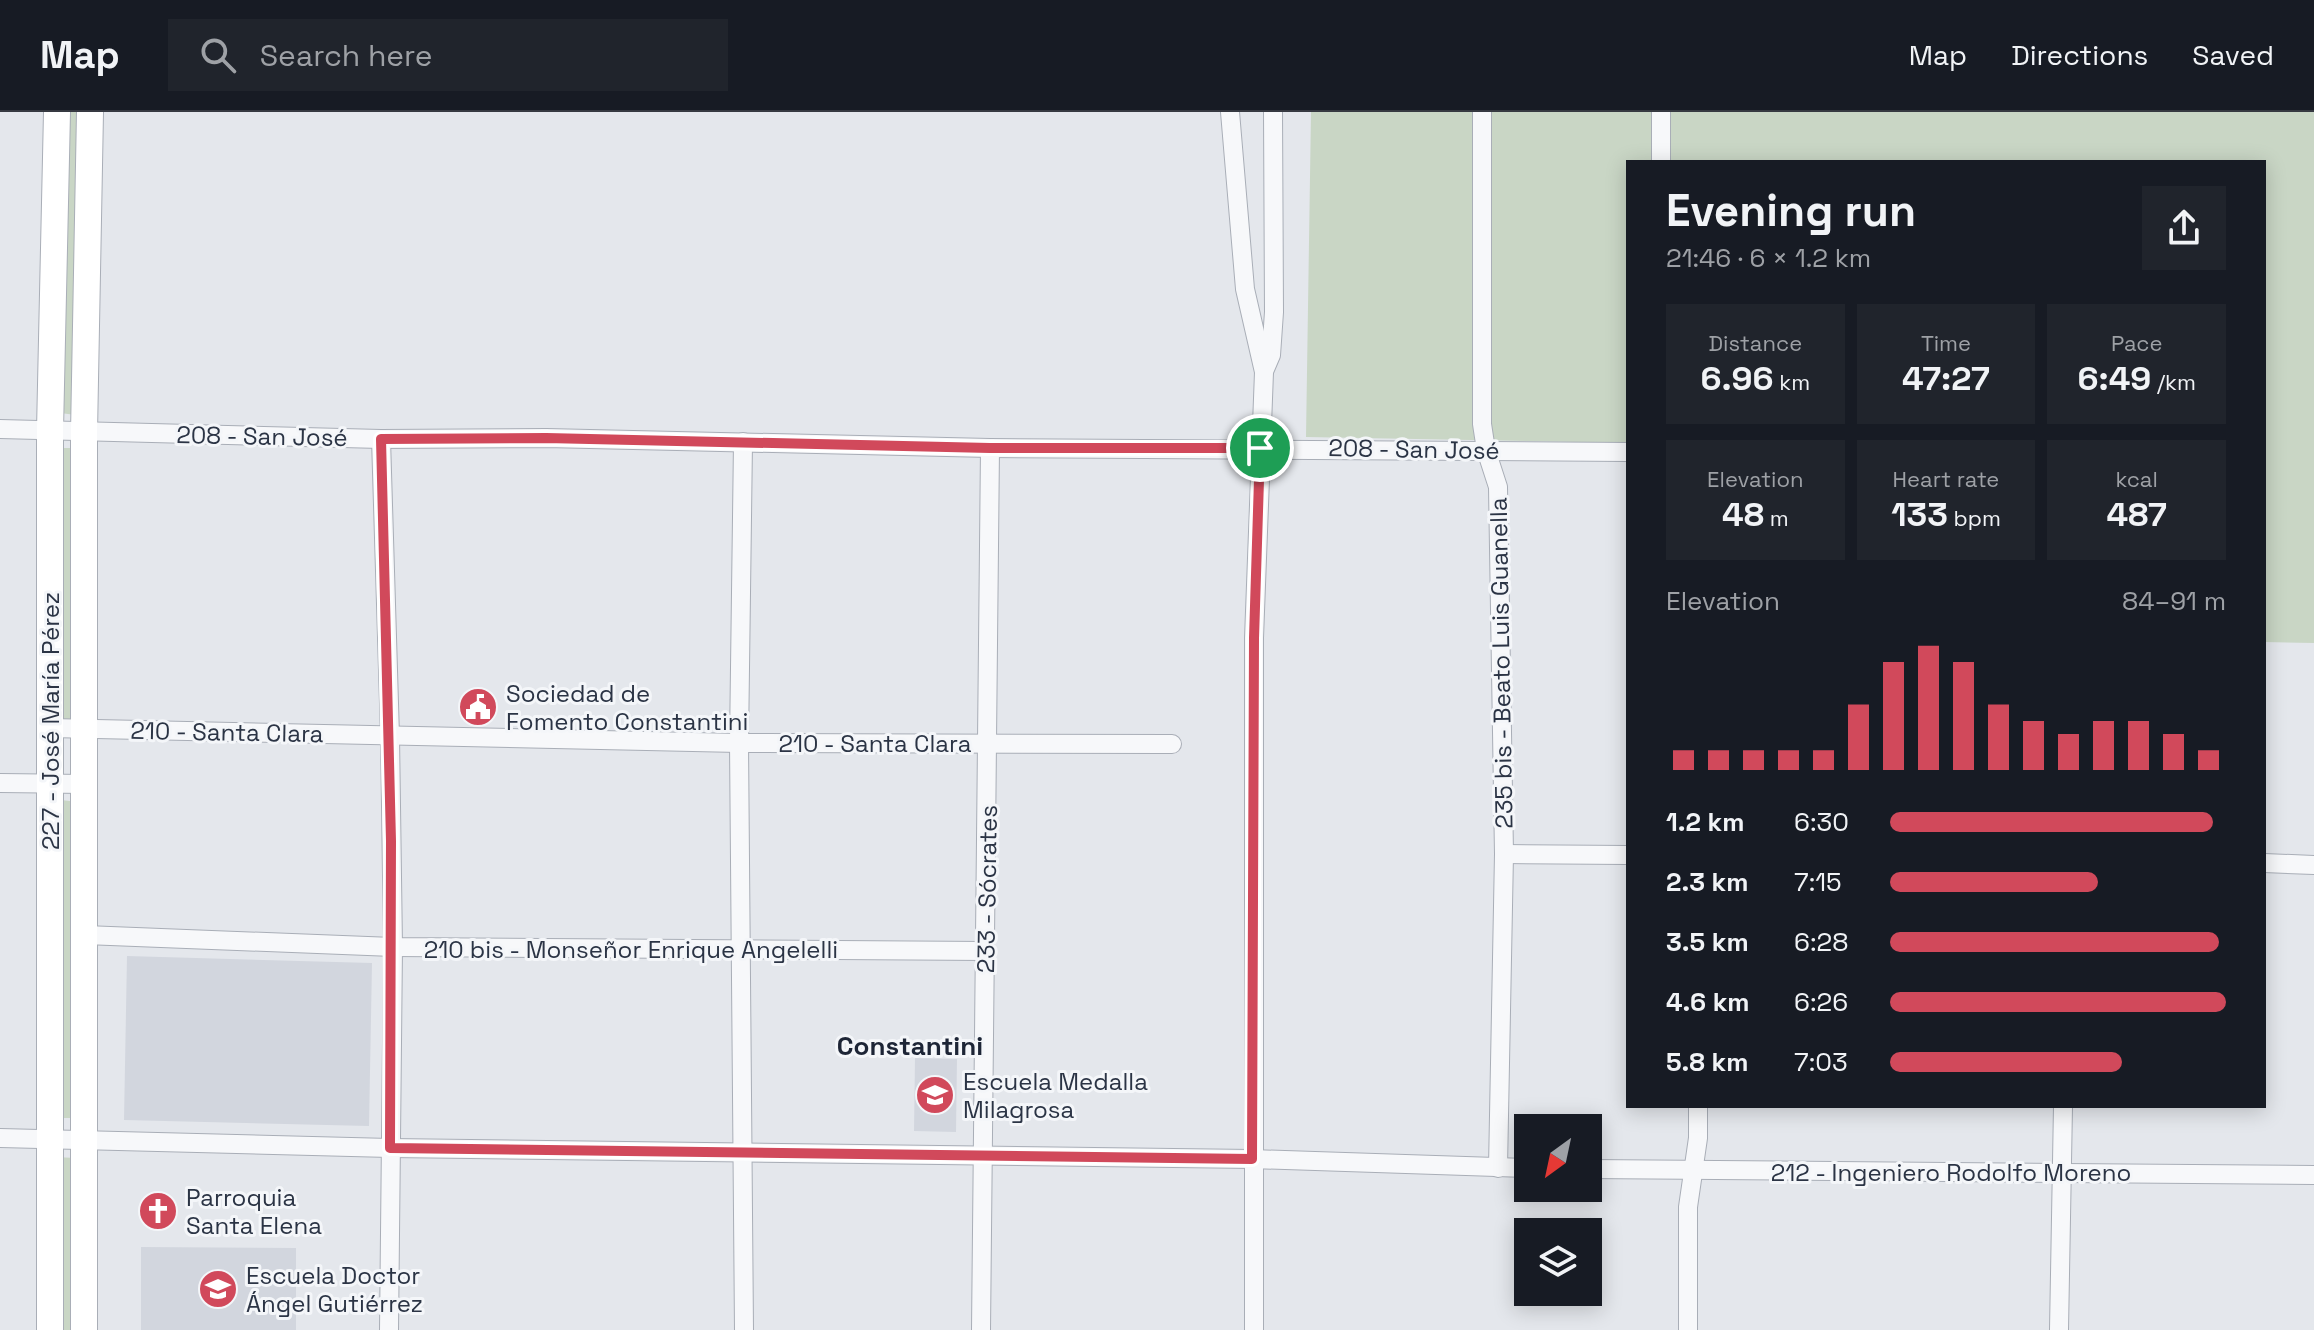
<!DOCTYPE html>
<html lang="en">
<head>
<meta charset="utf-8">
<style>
  body { margin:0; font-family:"Space Grotesk",sans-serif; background:#20242c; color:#f1f3f6; height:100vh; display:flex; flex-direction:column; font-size:30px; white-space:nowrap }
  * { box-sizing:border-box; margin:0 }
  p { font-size:26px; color:#9ea1a6 }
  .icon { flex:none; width:44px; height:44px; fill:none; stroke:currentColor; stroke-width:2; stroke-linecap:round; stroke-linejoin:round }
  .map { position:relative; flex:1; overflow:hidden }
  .sheet { position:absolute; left:1626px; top:48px; width:640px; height:948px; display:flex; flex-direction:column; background:#171b24; border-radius:0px; box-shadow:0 4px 20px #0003 }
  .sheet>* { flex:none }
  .needle { width:52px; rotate:213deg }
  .tools { position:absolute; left:1514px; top:1002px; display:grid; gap:16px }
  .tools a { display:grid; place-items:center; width:88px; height:88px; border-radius:0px; background:#171b24; box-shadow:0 4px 20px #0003; font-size:40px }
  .pin { position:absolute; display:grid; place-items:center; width:68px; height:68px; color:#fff; margin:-34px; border:4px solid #fff; border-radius:50%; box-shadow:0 2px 8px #0007 }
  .round { display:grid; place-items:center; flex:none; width:84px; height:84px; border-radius:0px; background:#20242c }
  .headline { display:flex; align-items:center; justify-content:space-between; height:136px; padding:0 40px }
  h1 { font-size:44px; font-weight:600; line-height:60px }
  .metrics { display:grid; grid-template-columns:repeat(3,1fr); gap:12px; height:136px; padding:8px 40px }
  .metrics div { display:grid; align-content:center; border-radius:0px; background:#20242c; text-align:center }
  .metrics b { font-size:34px; font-weight:600 }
  .metrics small { font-size:22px; font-weight:400 }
  .metrics p { font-size:22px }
  .chart { height:224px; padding:16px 40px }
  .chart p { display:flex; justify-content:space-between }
  .chart svg { width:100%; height:144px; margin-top:8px; stroke:#d1495b; stroke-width:6 }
  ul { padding:0 40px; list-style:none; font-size:26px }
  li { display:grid; grid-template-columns:128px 96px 1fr; align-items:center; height:60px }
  li i { height:20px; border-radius:10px; background:#d1495b }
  header { display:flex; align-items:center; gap:48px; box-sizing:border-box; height:112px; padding:0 40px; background:#171b24; border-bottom:2px solid #363941 }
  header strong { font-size:38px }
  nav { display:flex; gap:44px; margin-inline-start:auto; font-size:28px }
  .search { width:560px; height:72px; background:#20242c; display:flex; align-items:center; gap:20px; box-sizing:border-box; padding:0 28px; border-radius:0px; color:#9ea1a6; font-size:30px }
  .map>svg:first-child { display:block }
</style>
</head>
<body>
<header>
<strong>Map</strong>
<div class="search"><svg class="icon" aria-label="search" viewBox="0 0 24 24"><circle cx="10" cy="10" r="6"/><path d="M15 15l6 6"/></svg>Search here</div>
<nav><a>Map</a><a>Directions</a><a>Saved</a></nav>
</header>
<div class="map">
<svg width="2314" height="1218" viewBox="0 0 2314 1218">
  <rect width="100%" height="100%" fill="#e4e7ec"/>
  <g fill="#d2d6de">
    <path d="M 127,844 L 372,851 L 369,1014 L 124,1008 Z"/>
    <path d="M 915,946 L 957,947 L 956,1020 L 914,1019 Z"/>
    <path d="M 141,1135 L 296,1136 L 296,1218 L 141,1218 Z"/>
  </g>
  <g fill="#c9d6c5">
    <path d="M 63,0 L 82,0 L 76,303 L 60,301 Z"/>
    <path d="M 1311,0 L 2314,0 L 2314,531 L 2264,530 L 2264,50 L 1628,50 L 1628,331 L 1306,325 Z"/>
    <path d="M 57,336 L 77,336 L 75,607 L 58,607 Z"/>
    <path d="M 61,688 L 78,690 L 75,1006 L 57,1006 Z"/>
    <path d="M 56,1045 L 75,1046 L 76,1218 L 56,1218 Z"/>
  </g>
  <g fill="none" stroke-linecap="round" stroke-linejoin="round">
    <g stroke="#a9aeb7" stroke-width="20">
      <g id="street">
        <path d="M 1230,0 L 1245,177 L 1264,260 L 1254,526 L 1254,1218"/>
        <path d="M 1482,0 L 1482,312 L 1486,338 L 1498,375 L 1504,742 L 1498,1056"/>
        <path d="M 1661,0 L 1661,50"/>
        <path d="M 1265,257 L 1271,243 L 1274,200 L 1273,0"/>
        <path d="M 0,317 L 381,327 L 546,326 L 990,336 L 1628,340"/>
        <path d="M 381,327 L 390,624 L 393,835 L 389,1218"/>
        <path d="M 743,330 L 739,631 L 744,1218"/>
        <path d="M 50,616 L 739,631 L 1172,632"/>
        <path d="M 0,671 L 85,672"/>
        <path d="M 1504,742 L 1628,743"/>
        <path d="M 2264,751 L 2314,753"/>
        <path d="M 85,823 L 393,835 L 986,839"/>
        <path d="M 0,1026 L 390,1036 L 1252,1047 L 1528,1056"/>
        <path d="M 1588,1057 L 2314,1063"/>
        <path d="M 981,1218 L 990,336"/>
        <path d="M 1688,1218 L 1688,1095 L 1698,1026 L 1698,994"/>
        <path d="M 2059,1218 L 2063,994"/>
      </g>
    </g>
    <g stroke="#a9aeb7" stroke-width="28">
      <g id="secondary">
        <path d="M 50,1218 L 50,318 L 57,0"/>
        <path d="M 84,1218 L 84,321 L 90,0"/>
      </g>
    </g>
    <use href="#street" stroke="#f7f8fa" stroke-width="18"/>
    <use href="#secondary" stroke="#fff" stroke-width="26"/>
  </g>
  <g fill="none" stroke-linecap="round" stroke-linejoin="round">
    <g stroke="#fff" stroke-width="16">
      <path id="route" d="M 546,326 L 990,336 L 1260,336 L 1254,526 L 1252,1047 L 390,1036 L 391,729 L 381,327 Z"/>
    </g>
    <use href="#route" stroke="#d1495b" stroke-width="10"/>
  </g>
  <defs>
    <g id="civic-disc" transform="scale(2)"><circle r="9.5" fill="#d1495b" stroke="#f4f6f9"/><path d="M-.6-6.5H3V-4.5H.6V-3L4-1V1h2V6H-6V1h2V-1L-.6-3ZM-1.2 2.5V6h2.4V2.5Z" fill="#fff"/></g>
    <g id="school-disc" transform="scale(2)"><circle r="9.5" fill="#d1495b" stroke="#f4f6f9"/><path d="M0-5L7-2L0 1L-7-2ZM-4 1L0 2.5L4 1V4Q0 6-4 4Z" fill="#fff"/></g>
    <g id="church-disc" transform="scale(2)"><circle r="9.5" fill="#d1495b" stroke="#f4f6f9"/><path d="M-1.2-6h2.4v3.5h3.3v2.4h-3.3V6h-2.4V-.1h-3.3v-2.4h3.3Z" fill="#fff"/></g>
  </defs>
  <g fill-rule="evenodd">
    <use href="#civic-disc" x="478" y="595"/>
    <use href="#school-disc" x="935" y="983"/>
    <use href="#church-disc" x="158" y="1099"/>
    <use href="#school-disc" x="218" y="1177"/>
  </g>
  <g text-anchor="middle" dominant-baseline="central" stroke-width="6" stroke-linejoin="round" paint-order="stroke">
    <g font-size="24" fill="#2b3445" stroke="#f4f6f9">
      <text transform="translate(262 324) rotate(1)">208 - San José</text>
      <text transform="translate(1414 337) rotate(1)">208 - San José</text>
      <text transform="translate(1501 551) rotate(-91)">235 bis - Beato Luis Guanella</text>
      <text transform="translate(50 609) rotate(-90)">227 - José María Pérez</text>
      <text transform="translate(227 620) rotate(1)">210 - Santa Clara</text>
      <text x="875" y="631">210 - Santa Clara</text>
      <text transform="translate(987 777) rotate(-89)">233 - Sócrates</text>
      <text x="631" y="837">210 bis - Monseñor Enrique Angelelli</text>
      <text x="1951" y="1060">212 - Ingeniero Rodolfo Moreno</text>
    </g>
    <g font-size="24" fill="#2b3445" stroke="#f4f6f9" text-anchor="start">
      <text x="506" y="581">Sociedad de<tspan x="506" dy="28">Fomento Constantini</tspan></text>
      <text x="963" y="969">Escuela Medalla<tspan x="963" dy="28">Milagrosa</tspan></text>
      <text x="186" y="1085">Parroquia<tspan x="186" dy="28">Santa Elena</tspan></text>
      <text x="246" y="1163">Escuela Doctor<tspan x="246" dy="28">Ángel Gutiérrez</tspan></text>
    </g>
    <g font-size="26" font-weight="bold" fill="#1d2536" stroke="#f4f6f9">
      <text x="910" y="934">Constantini</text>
    </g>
  </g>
</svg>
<div class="tools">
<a><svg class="needle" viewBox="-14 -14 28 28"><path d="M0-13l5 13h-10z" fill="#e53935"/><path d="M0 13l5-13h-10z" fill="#9ea1a6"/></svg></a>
<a><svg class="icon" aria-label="layers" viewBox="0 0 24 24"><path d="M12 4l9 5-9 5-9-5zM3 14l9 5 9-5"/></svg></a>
</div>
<div class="pin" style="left:1260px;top:336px;background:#1e9e55"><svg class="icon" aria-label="arrive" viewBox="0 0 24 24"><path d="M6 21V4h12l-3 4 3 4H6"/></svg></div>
<section class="sheet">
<div class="headline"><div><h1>Evening run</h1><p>21:46 · 6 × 1.2 km</p></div><a class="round"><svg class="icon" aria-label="share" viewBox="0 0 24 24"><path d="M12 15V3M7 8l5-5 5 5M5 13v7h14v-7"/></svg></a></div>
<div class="metrics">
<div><p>Distance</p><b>6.96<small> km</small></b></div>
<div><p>Time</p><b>47:27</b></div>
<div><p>Pace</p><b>6:49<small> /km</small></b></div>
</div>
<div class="metrics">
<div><p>Elevation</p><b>48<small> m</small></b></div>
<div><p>Heart rate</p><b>133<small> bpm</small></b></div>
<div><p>kcal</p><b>487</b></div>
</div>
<div class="chart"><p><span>Elevation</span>84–91 m</p>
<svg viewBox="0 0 160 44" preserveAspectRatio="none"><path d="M5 44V38M15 44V38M25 44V38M35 44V38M45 44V38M55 44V24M65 44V11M75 44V6M85 44V11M95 44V24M105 44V29M115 44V33M125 44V29M135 44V29M145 44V33M155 44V38"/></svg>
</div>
<ul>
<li><b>1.2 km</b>6:30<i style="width:96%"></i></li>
<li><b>2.3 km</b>7:15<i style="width:62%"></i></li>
<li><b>3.5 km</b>6:28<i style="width:98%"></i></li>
<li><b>4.6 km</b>6:26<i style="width:100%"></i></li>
<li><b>5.8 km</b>7:03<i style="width:69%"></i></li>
</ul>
</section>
</div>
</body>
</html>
